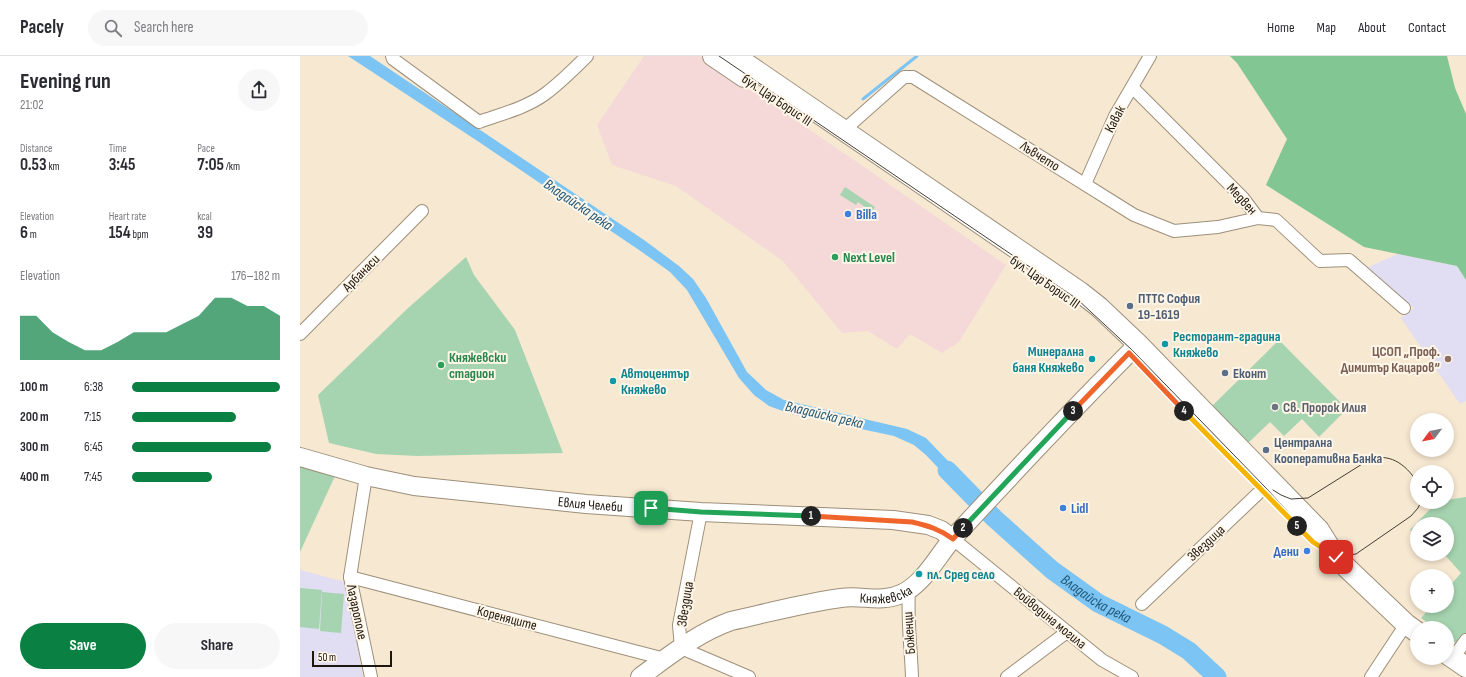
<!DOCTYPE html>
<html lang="en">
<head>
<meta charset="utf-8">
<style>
  body { margin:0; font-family:"Sofia Sans Condensed",sans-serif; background:#f7f7f7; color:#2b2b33; height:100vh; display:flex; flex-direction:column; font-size:15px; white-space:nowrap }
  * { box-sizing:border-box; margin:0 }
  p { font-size:13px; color:#7c7c81 }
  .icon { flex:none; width:22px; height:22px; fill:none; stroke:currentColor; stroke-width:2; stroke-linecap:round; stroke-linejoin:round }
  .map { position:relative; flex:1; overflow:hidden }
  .details { display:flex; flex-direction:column; background:#fff; width:300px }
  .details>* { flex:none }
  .needle { width:26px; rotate:238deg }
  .controls { position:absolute; left:1110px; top:357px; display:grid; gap:8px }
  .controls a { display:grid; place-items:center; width:44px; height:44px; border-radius:50%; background:#fff; box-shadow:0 2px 6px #0003; font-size:20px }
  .scale { position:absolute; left:12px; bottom:10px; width:80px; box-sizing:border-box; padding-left:4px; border:2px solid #1d170f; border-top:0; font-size:11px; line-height:14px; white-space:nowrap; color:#1d170f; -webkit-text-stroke:3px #fff6e8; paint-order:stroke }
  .pin { position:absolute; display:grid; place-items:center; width:34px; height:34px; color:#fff; margin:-17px; border-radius:8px; box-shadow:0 2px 6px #0006 }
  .km { position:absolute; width:20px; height:20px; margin:-10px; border-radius:50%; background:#222; color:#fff; font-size:11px; line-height:20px; text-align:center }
  .round { display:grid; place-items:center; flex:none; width:42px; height:42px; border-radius:21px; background:#f7f7f7 }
  .headline { display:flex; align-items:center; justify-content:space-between; height:68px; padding:0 20px }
  h1 { font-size:22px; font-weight:700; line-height:30px }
  .metrics { display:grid; grid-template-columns:repeat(3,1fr); gap:6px; height:68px; padding:4px 20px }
  .metrics div { display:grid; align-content:center }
  .metrics b { font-size:17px; font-weight:700 }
  .metrics small { font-size:11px; font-weight:400 }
  .metrics p { font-size:11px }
  .chart { height:112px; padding:8px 20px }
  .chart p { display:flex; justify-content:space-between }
  .chart svg { width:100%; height:72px; margin-top:4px; fill:#0b8043; opacity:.7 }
  .cta { display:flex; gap:8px; margin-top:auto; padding:8px 20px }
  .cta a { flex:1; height:46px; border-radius:24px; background:#0b8043; color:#fff; font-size:16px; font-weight:700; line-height:46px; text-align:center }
  .cta a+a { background:#f7f7f7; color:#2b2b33 }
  ul { padding:0 20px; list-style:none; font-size:13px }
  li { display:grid; grid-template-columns:64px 48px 1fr; align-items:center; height:30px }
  li i { height:10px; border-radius:5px; background:#0b8043 }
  header { display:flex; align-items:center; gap:24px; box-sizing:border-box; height:56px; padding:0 20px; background:#fff; border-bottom:1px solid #e1e1e2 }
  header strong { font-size:19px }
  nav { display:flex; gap:22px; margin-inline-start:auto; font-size:14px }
  .search { width:280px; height:36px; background:#f7f7f7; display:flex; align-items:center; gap:10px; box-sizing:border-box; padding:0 14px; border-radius:22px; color:#7c7c81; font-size:15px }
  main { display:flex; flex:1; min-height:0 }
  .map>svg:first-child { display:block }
</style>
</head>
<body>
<header>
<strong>Pacely</strong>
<div class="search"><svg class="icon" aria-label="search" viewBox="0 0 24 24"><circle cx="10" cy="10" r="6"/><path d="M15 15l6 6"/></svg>Search here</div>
<nav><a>Home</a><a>Map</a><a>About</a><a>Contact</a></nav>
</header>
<main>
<section class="details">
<div class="headline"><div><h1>Evening run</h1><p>21:02</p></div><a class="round"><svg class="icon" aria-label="share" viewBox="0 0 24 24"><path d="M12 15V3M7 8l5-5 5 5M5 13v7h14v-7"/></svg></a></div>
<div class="metrics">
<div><p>Distance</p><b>0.53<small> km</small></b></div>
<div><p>Time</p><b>3:45</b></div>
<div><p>Pace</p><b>7:05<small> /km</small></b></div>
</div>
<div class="metrics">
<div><p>Elevation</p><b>6<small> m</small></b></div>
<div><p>Heart rate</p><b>154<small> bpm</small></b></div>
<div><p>kcal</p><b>39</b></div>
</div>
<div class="chart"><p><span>Elevation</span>176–182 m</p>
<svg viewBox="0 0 160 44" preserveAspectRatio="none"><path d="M0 44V17L10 17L20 27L30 33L40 38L50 38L60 33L70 27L80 27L90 27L100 22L110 17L120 6L130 6L140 11L150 11L160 17V44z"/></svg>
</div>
<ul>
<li><b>100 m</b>6:38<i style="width:100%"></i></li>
<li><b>200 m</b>7:15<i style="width:70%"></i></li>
<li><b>300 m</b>6:45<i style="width:94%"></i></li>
<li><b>400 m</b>7:45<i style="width:54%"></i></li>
</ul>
<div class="cta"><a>Save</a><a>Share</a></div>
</section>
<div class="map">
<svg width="1166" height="621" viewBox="0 0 1166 621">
  <rect width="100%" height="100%" fill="#f7e8d1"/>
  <path fill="#f4d9d8" d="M 344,0 L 400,0 L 554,104 L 706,209 L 659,286 L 642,297 L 610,278 L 597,293 L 568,275 L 542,277 L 483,205 L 376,130 L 312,109 L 297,69 Z"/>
  <g fill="#e1ddf3">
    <path d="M 1098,198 L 1157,210 L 1166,224 L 1166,345 L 1160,348 L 1101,262 L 1114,252 L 1066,212 Z"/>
    <path d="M 0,514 L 45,526 L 63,621 L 0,621 Z"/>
  </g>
  <g fill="#a6d4b0">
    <path d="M 545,131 L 575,151 L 572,156 L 558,146 L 556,149 L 540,139 Z"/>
    <path d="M 166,201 L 174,219 L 215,274 L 263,397 L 117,400 L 76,398 L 29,387 L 18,339 L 107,253 Z"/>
    <path d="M 979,284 L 1047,353 L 1019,381 L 1002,363 L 984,380 L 970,366 L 947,388 L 912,350 Z"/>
    <path d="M 0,409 L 35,420 L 0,496 Z"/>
    <path d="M 1166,441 L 1166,579 L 1159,589 L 1147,580 L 1147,572 L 1135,572 L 1121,562 L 1132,550 L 1147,550 L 1147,533 L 1161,517 L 1144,498 L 1147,498 L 1147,468 L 1117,468 L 1117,483 L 1110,474 L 1133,450 L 1132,447 L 1147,446 L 1147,444 Z"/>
    <path d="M 0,532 L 22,534 L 19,573 L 0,571 Z"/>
    <path d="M 22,536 L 44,538 L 41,577 L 20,575 Z"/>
  </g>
  <path fill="#82c693" d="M 930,0 L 1147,0 L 1155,32 L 1166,58 L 1166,224 L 1157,210 L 1064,191 L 966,129 L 987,83 L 937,7 Z"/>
  <path fill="#7bc4f3" d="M 48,0 L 70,0 L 344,184 L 379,210 L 393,223 L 406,242 L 447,316 L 466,334 L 484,344 L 607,373 L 626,382 L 671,429 L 662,437 L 626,399 L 614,389 L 594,380 L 491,358 L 469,350 L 454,339 L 439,322 L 387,234 L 370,216 L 342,196 L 179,86 Z"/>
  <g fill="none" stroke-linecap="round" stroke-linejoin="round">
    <path stroke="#7bc4f3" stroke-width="3" d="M 563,43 L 617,0"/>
    <path stroke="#7bc4f3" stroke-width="19" id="s1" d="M 647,414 L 694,462 L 752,514 L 798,547 L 863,579 L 889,595 L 917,621"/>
    <g stroke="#9d8f7a" stroke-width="14">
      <g id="street">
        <path d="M 92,0 L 93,3 L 179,66 C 201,58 226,52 245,38 C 260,27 274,13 287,0"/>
        <path d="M 833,32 L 943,142 L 958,162"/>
        <path d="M 543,75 L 604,21 L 613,21 L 834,159 L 874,175 L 918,171 L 958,162 L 976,164 L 1020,205 L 1049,204 L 1104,252"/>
        <path d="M 785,128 L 815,60 L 850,0"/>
        <path d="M 0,278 L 122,155"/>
        <path d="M 66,420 L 50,521 L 71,621"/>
        <path d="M 401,456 L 379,569 L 381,592 L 449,621"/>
        <path d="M 653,483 L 802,604 L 832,621"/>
        <path d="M 50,521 L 365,603"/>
        <path d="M 609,534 C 607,563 611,592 612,621"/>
        <path d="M 842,548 L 971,425"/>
        <path d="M 1153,602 L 1166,584"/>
        <path d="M 707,621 L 767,576"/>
        <path d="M 1071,621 L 1106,568"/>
      </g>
    </g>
    <g stroke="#9d8f7a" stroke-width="20">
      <g id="secondary">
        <path id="s2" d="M 0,401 L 66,420 L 114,430 L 286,448 L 401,456 L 593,464 L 628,469 L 641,474 L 653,483"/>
        <path id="s3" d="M 340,621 C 369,600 397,577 431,565 C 467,557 504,547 541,542 C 561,539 582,547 601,538 C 624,528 638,499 654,481 C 714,416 775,351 838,288"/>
      </g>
    </g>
    <g stroke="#9d8f7a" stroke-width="22">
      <g id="primary">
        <path d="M 413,0 L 444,21"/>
        <path d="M 435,0 L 780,236 L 799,251 L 838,288 L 1019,474 L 1036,501 L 1046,511 L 1106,568 L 1117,576"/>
        <path d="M 1147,598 L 1166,611"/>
      </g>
    </g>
    <use href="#street" stroke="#fff" stroke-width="12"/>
    <use href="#secondary" stroke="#fff" stroke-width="18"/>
    <use href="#primary" stroke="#fff" stroke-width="20"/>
    <g stroke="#453e33" stroke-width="1">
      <path d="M 419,0 L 777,243 L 832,294 L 965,431 L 1014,484 L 1034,498 L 1042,500 L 1056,498 L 1111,460 L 1118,452 L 1121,446"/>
      <path d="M 973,434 L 981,439 L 991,443 L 1008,442 L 1067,405 C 1088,395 1106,408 1117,426"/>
    </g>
  </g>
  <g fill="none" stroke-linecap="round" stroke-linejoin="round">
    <g stroke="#fff" stroke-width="8">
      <path id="split-1" d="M 351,452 L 401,456 L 511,460"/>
    </g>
    <g stroke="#fff" stroke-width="8">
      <path id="split-2" d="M 511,460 L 612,466 C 629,470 639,473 653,483 L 663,472"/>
    </g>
    <g stroke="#fff" stroke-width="8">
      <path id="split-3" d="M 663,472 L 773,355"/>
    </g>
    <g stroke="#fff" stroke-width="8">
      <path id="split-4" d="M 773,355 L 829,297 L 884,355"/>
    </g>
    <g stroke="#fff" stroke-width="8">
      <path id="split-5" d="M 884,355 L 997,470"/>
    </g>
    <g stroke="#fff" stroke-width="8">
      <path id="split-6" d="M 997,470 L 1013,486 L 1036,501"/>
    </g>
    <use href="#split-1" stroke="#22a559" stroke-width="5"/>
    <use href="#split-2" stroke="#f0652b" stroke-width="5"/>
    <use href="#split-3" stroke="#22a559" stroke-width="5"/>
    <use href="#split-4" stroke="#f0652b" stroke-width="5"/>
    <use href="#split-5" stroke="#f5b400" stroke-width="5"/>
    <use href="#split-6" stroke="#f5b400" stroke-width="5"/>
  </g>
  <g fill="#3f7fe0" stroke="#fff6e8" stroke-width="1.5">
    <circle cx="548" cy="158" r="4"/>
    <circle cx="763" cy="452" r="4"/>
    <circle cx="1007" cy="495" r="4"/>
  </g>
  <g fill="#2e9e5b" stroke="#fff6e8" stroke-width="1.5">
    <circle cx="535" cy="201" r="4"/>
    <circle cx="141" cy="309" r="4"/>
  </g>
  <g fill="#5c6f8a" stroke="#fff6e8" stroke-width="1.5">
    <circle cx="830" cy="250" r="4"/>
    <circle cx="925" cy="317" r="4"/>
    <circle cx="966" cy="394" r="4"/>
  </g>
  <g fill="#0f9aa8" stroke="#fff6e8" stroke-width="1.5">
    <circle cx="865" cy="288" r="4"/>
    <circle cx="792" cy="303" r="4"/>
    <circle cx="313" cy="325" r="4"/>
    <circle cx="619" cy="518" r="4"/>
  </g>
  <circle fill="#8d6e63" stroke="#fff6e8" stroke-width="1.5" cx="1148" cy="303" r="4"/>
  <circle fill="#6b7280" stroke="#fff6e8" stroke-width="1.5" cx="975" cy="351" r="4"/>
  <g text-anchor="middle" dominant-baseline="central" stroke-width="4" stroke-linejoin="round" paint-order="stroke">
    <g font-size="14" fill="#1d170f" stroke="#fff6e8">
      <text transform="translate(477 44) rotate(34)">бул. Цар Борис III</text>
      <text transform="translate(815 63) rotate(-62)">Кавак</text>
      <text transform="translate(740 100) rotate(32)">Лъвчето</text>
      <text transform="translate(942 143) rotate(47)">Медвен</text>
      <text transform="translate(61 217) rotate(-45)">Арбанаси</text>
      <text transform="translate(745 226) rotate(35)">бул. Цар Борис III</text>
      <text stroke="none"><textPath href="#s2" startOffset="295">Евлия Челеби</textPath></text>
      <text transform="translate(906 487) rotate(-43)">Звездица</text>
      <text stroke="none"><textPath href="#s3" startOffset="265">Княжевска</textPath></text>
      <text transform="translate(385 548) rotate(-81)">Звездица</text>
      <text transform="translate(57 556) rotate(78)">Лазарополе</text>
      <text transform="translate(207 562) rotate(15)">Кореняците</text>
      <text transform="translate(750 562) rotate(39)">Войводина могила</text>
      <text transform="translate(609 577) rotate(-94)">Боженци</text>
    </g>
    <g font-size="14" font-weight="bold" fill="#366cbe" stroke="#fff6e8" text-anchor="start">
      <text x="556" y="158">Billa</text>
      <text x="771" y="452">Lidl</text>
      <text x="999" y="495" text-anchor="end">Дени</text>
    </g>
    <g font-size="14" font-weight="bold" fill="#27864d" stroke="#fff6e8" text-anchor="start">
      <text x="543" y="201">Next Level</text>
      <text x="149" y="301">Княжевски<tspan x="149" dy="16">стадион</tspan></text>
    </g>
    <g font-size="14" font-weight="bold" fill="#4e5e75" stroke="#fff6e8" text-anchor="start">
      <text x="838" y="242">ПТТС София<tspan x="838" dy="16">19-1619</tspan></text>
      <text x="933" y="317">Еконт</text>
      <text x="974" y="386">Централна<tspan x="974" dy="16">Кооперативна Банка</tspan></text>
    </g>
    <g font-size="14" font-weight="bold" fill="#0d838f" stroke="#fff6e8" text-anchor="start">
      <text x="873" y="280">Ресторант-градина<tspan x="873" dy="16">Княжево</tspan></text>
      <text x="784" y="295" text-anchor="end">Минерална<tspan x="784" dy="16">баня Княжево</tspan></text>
      <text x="321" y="317">Автоцентър<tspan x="321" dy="16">Княжево</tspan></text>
      <text x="627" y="518">пл. Сред село</text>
    </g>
    <g font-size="14" font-weight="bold" fill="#785e54" stroke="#fff6e8" text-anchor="end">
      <text x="1140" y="295">ЦСОП „Проф.<tspan x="1140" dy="16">Димитър Кацаров“</tspan></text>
    </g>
    <g font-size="14" font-weight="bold" fill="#5b616d" stroke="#fff6e8" text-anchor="start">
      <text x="983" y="351">Св. Пророк Илия</text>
    </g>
    <g font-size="15" font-style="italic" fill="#205878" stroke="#fff6e8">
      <text transform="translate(278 149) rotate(34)">Владайска река</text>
      <text transform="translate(524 359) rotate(13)">Владайска река</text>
      <text stroke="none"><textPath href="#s1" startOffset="198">Владайска река</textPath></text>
    </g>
  </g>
</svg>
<div class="controls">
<a><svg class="needle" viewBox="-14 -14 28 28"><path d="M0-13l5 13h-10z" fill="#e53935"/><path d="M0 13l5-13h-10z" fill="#7c7c81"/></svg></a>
<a><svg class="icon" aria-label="locate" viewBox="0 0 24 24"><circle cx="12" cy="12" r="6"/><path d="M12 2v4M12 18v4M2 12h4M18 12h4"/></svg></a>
<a><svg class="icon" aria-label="layers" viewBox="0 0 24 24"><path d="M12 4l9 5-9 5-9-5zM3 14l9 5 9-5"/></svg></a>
<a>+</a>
<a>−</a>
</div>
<div class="scale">50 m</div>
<div class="pin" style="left:351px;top:452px;background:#1e9e55"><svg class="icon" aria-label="arrive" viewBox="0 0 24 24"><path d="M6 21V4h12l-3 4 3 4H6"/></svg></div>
<div class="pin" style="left:1036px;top:501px;background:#d93025"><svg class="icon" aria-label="check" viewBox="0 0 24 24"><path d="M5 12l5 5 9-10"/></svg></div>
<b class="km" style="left:511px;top:460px">1</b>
<b class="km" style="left:663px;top:472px">2</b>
<b class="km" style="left:773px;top:355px">3</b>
<b class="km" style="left:884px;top:355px">4</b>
<b class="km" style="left:997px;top:470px">5</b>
</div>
</main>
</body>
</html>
